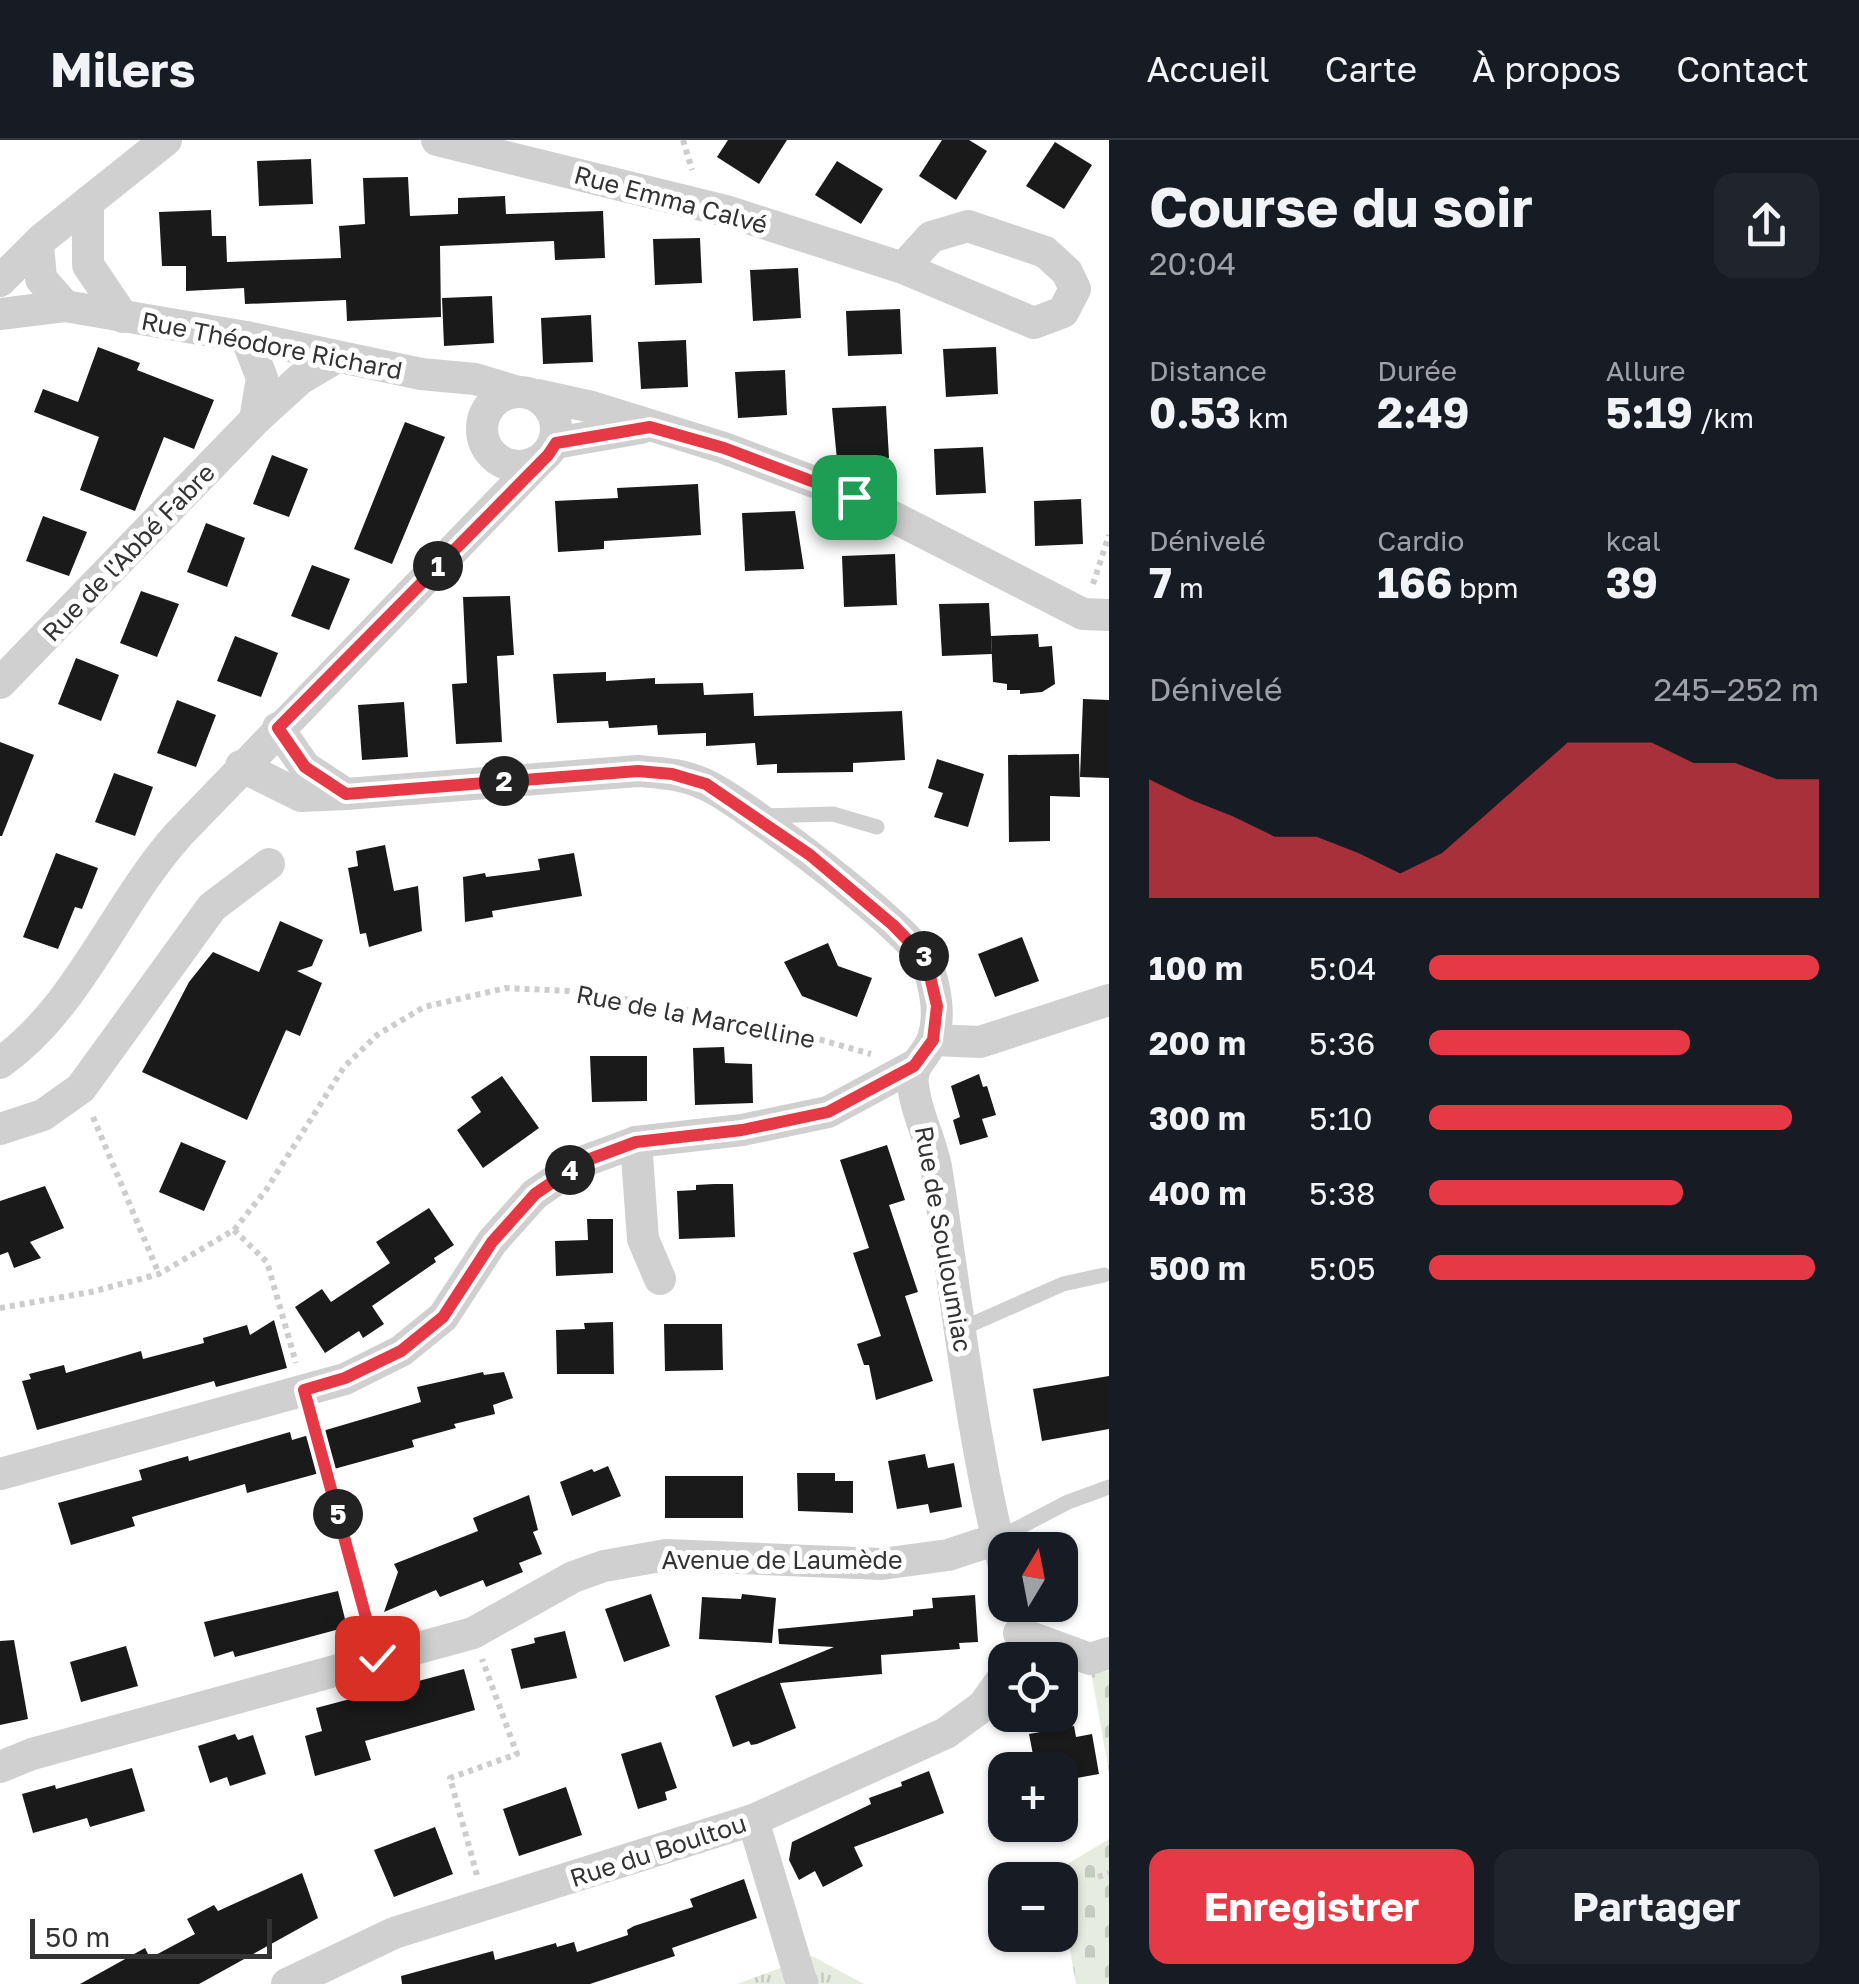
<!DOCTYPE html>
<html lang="fr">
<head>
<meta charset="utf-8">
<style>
  body { margin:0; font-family:"Golos Text",sans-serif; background:#20242c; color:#f1f3f6; height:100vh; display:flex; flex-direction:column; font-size:38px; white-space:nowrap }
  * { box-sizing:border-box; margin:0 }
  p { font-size:32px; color:#9ea1a6 }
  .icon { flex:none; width:55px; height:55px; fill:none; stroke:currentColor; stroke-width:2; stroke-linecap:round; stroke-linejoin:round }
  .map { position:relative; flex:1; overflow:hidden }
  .panel { display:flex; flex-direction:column; background:#171b24; width:750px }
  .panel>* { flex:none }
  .needle { width:65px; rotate:10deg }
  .buttons { position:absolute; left:988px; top:1392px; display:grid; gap:20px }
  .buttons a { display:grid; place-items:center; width:90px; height:90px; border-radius:20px; background:#171b24; box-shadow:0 2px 8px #0004; font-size:50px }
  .scale { position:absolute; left:30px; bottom:25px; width:242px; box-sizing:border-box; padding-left:10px; border:5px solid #333; border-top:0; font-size:28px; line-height:35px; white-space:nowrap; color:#333; -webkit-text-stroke:8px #fff; paint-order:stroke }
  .pin { position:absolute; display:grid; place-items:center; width:85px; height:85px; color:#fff; margin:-42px; border-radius:20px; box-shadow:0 5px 15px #0006 }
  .km { position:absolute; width:50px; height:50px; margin:-25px; border-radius:50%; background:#222; color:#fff; font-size:28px; line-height:50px; text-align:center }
  .round { display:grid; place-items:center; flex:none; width:105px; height:105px; border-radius:20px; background:#20242c }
  .headline { display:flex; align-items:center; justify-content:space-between; height:170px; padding:0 40px }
  h1 { font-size:55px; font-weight:700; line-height:75px }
  .stats { display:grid; grid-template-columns:repeat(3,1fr); gap:15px; height:170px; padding:10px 40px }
  .stats div { display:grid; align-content:center }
  .stats b { font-size:42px; font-weight:700 }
  .stats small { font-size:28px; font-weight:400 }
  .stats p { font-size:28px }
  .chart { height:280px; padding:20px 40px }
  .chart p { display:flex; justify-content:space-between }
  .chart svg { width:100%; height:180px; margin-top:10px; fill:#e63946; opacity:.7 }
  .primary-button { display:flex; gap:20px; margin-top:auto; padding:20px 40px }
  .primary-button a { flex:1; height:115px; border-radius:20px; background:#e63946; color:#fff; font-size:40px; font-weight:700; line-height:115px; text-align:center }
  .primary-button a+a { background:#20242c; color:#f1f3f6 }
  ul { padding:0 40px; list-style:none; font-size:32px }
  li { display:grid; grid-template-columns:160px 120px 1fr; align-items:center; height:75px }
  li i { height:25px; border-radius:12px; background:#e63946 }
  header { display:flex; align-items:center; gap:60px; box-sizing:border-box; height:140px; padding:0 50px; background:#171b24; border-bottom:2px solid #363941 }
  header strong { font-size:48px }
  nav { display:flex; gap:55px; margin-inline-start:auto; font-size:35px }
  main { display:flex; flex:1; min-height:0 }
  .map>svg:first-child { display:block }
</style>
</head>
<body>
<header>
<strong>Milers</strong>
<nav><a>Accueil</a><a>Carte</a><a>À propos</a><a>Contact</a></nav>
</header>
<main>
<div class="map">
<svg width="1109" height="1844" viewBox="0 0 1109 1844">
  <defs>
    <pattern id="grass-tufts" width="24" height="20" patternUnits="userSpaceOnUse" patternTransform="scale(2.5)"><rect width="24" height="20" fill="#e6ecdf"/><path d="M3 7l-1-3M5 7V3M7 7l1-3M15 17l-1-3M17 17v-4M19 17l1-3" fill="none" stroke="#c6cbc0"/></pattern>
    <pattern id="cemetery-stones" width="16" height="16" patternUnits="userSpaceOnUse" patternTransform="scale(2.5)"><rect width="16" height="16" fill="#e6ecdf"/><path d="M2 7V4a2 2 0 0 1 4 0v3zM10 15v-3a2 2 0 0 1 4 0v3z" fill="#c6cbc0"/></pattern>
  </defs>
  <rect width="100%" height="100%" fill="#fff"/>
  <path fill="url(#grass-tufts)" d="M 812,1816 L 864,1844 L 737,1844 Z"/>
  <g fill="url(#cemetery-stones)">
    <path d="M 1109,1531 L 1109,1632 L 1091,1532 Z"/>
    <path d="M 1109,1699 L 1109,1844 L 1076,1844 L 1056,1731 Z"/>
  </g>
  <g fill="#1a1a1a">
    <path d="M 728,0 L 787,0 L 759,44 L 717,17 Z"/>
    <path d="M 942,0 L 969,0 L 987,11 L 956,60 L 919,36 Z"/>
    <path d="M 1055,2 L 1092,25 L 1064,69 L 1026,46 Z"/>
    <path d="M 311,19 L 313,64 L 259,66 L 257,21 Z"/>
    <path d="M 837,21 L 883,49 L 861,84 L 815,55 Z"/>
    <path d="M 408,37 L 410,76 L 458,74 L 458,58 L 505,56 L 506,74 L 603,71 L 605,118 L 555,120 L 554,101 L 440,106 L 441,177 L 347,181 L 346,160 L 245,164 L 244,148 L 186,151 L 186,126 L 162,126 L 159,72 L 211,70 L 212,96 L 226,96 L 227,122 L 341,118 L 339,86 L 365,84 L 363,38 Z"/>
    <path d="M 700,98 L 702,143 L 655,145 L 653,99 Z"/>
    <path d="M 798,128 L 801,178 L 753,181 L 750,130 Z"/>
    <path d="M 492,156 L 494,203 L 444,206 L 442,158 Z"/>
    <path d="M 900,169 L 902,214 L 848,216 L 846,171 Z"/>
    <path d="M 591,175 L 593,222 L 543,224 L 541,178 Z"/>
    <path d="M 686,200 L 688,247 L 641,249 L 638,202 Z"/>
    <path d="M 98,207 L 140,223 L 137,230 L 214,260 L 194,309 L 164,297 L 135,371 L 80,350 L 99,297 L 34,272 L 43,249 L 78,262 Z"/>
    <path d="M 996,207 L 998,254 L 946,257 L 943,209 Z"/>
    <path d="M 785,230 L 787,275 L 738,278 L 735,232 Z"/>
    <path d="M 886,266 L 889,318 L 837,320 L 832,268 Z"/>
    <path d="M 405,282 L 445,297 L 392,424 L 354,409 Z"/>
    <path d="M 983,307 L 986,353 L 936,355 L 934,309 Z"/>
    <path d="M 272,315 L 308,329 L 289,377 L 253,364 Z"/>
    <path d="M 698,344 L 701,395 L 604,401 L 604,409 L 558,412 L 555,361 L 618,358 L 617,348 Z"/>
    <path d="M 1081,359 L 1083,404 L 1035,406 L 1034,361 Z"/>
    <path d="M 795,371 L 804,429 L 745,431 L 742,373 Z"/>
    <path d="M 43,376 L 87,392 L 69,436 L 26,421 Z"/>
    <path d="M 206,383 L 245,398 L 227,447 L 187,432 Z"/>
    <path d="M 895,414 L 897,465 L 844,467 L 842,416 Z"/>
    <path d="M 312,425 L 350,439 L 329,490 L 291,476 Z"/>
    <path d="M 141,451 L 179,464 L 157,517 L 120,503 Z"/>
    <path d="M 510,456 L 514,515 L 497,516 L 502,602 L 456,604 L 452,544 L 467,543 L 463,457 Z"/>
    <path d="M 989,463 L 992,514 L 942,516 L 939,464 Z"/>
    <path d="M 1038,494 L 1039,507 L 1052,506 L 1055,544 L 1042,552 L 1020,554 L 1020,550 L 1007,550 L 1007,544 L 993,542 L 991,496 Z"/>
    <path d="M 235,496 L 278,513 L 261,557 L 217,541 Z"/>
    <path d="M 76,518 L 119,535 L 101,581 L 58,564 Z"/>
    <path d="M 606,532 L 606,541 L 655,538 L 655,544 L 703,543 L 704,555 L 753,553 L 754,576 L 902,571 L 905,620 L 853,623 L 853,632 L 777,633 L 777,624 L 757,625 L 755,603 L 706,606 L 706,593 L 658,595 L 657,585 L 609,588 L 608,581 L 557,583 L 553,534 Z"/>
    <path d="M 1083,559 L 1109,560 L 1109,638 L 1080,637 Z"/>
    <path d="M 177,560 L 216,575 L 196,627 L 157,613 Z"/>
    <path d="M 404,562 L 408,617 L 362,620 L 358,565 Z"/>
    <path d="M 0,602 L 34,615 L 2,696 L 0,696 Z"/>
    <path d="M 1079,614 L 1080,657 L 1050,656 L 1050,701 L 1009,702 L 1008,615 Z"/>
    <path d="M 937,619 L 984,634 L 968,687 L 934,677 L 943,653 L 928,648 Z"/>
    <path d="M 114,633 L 153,647 L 135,696 L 95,682 Z"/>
    <path d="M 385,705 L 394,751 L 418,746 L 422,791 L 369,807 L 366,793 L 360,794 L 348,728 L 358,726 L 356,711 Z"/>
    <path d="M 56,713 L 98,728 L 82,769 L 75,767 L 58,809 L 23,797 Z"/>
    <path d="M 574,713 L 582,756 L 492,771 L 493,777 L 465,782 L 463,737 L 485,733 L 486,737 L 540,730 L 538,719 Z"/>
    <path d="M 280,781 L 323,800 L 312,826 L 297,831 L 322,843 L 300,896 L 286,890 L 247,980 L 142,932 L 189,842 L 213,812 L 259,832 Z"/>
    <path d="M 1022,797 L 1039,841 L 995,857 L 978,814 Z"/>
    <path d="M 828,803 L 838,826 L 872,838 L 857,877 L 802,856 L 784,822 Z"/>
    <path d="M 724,907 L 725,923 L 752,924 L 753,963 L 695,965 L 693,908 Z"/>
    <path d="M 590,916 L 647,916 L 647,961 L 592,962 Z"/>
    <path d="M 979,934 L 983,947 L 987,946 L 996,975 L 982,979 L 988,997 L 960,1005 L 953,980 L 960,977 L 951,946 Z"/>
    <path d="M 502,936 L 539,988 L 483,1028 L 457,990 L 481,972 L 471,957 Z"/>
    <path d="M 181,1002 L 226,1021 L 204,1071 L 159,1052 Z"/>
    <path d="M 887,1005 L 905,1060 L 889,1065 L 918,1152 L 905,1156 L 933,1241 L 876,1260 L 869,1225 L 864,1225 L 857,1204 L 881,1196 L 853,1113 L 869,1108 L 840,1020 Z"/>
    <path d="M 714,1044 L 733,1044 L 735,1097 L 679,1099 L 677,1051 L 696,1050 L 696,1045 Z"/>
    <path d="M 45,1046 L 64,1088 L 30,1102 L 41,1118 L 14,1128 L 8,1112 L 0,1115 L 0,1061 Z"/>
    <path d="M 429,1068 L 454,1105 L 434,1118 L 436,1122 L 372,1166 L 384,1184 L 363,1198 L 359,1191 L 325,1213 L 295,1167 L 322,1149 L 331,1162 L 390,1123 L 376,1102 Z"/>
    <path d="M 587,1079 L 613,1079 L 613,1133 L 556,1136 L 555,1101 L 588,1100 Z"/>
    <path d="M 274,1180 L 287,1228 L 216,1247 L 214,1241 L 37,1290 L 22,1241 L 31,1239 L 29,1234 L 64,1225 L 66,1233 L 141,1211 L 143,1219 L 204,1203 L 203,1198 L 247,1185 L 250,1195 Z"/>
    <path d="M 613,1182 L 614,1234 L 557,1234 L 556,1190 L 585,1189 L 584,1183 Z"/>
    <path d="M 664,1184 L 722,1184 L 723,1230 L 665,1231 Z"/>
    <path d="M 483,1232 L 484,1235 L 504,1232 L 513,1258 L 493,1265 L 495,1274 L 454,1284 L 456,1288 L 412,1300 L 414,1307 L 247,1353 L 245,1344 L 132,1377 L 135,1386 L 71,1405 L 58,1363 L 142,1340 L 139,1330 L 188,1316 L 189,1321 L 290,1292 L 292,1300 L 421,1262 L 417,1247 Z"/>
    <path d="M 1109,1236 L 1109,1289 L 1042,1301 L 1033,1249 Z"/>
    <path d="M 925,1314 L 928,1328 L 954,1323 L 962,1367 L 930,1373 L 928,1364 L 897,1369 L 888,1321 Z"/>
    <path d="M 608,1326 L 621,1356 L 572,1376 L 560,1342 L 592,1329 L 594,1332 Z"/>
    <path d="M 797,1333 L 835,1333 L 835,1341 L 853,1341 L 853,1373 L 798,1371 Z"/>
    <rect x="665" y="1336" width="78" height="42"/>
    <path d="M 529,1355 L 538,1390 L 533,1392 L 542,1414 L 519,1423 L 523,1432 L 486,1447 L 483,1440 L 440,1457 L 436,1450 L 384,1472 L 398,1432 L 394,1424 L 478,1391 L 473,1378 Z"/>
    <path d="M 338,1451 L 347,1487 L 235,1517 L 233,1511 L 214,1517 L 204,1482 Z"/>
    <path d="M 651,1454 L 670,1506 L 624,1522 L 605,1469 Z"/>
    <path d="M 742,1454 L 776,1458 L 772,1503 L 699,1499 L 702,1457 L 741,1459 Z"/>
    <path d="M 975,1455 L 978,1502 L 959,1503 L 960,1509 L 881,1515 L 882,1534 L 780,1543 L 796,1588 L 757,1604 L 751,1605 L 749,1601 L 733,1607 L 715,1556 L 834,1507 L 779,1504 L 778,1489 L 913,1476 L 913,1470 L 933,1468 L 932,1458 Z"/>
    <path d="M 565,1491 L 577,1538 L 521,1549 L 511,1509 L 535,1503 L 534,1498 Z"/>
    <path d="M 14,1500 L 28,1579 L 0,1585 L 0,1501 Z"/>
    <path d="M 126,1506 L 138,1546 L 81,1562 L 70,1522 Z"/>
    <path d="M 464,1529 L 475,1570 L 365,1601 L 371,1620 L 315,1636 L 305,1596 L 322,1591 L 316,1568 Z"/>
    <path d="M 1074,1586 L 1076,1597 L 1092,1594 L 1099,1634 L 1060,1641 L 1060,1630 L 1036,1630 L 1029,1594 Z"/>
    <path d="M 235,1594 L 238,1600 L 253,1595 L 266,1634 L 230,1646 L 227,1637 L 210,1643 L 198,1606 Z"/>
    <path d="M 661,1602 L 677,1648 L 665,1652 L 667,1660 L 638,1669 L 621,1614 Z"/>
    <path d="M 132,1628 L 145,1671 L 90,1687 L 87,1678 L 33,1693 L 22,1654 L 55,1645 L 56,1649 Z"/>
    <path d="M 929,1631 L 944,1673 L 854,1707 L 863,1726 L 823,1747 L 815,1731 L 799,1740 L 789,1720 L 792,1702 L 871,1664 L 869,1658 L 902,1646 L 901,1642 Z"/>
    <path d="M 566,1647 L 582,1695 L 519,1716 L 503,1669 Z"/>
    <path d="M 435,1687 L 453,1734 L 394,1757 L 374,1710 Z"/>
    <path d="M 302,1733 L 318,1778 L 199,1844 L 80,1844 L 145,1808 L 150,1818 L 195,1794 L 187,1779 L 214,1765 L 218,1771 Z"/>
    <path d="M 744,1739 L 757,1778 L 672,1808 L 675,1816 L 590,1844 L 402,1844 L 401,1836 L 493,1811 L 495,1820 L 556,1803 L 557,1807 L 574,1802 L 577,1812 L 628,1795 L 627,1790 L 634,1786 L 693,1767 L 690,1759 Z"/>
  </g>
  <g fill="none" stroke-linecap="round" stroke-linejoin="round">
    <g stroke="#cdcdcd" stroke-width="6" stroke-dasharray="5 5" stroke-linecap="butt">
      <path d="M 683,0 L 692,30"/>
      <path d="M 1093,444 L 1109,395"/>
      <path d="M 93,977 L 159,1134"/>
      <path d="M 234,1090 L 267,1122 L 296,1223"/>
      <path d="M 0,1168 L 91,1152 L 159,1134 L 234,1090 L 266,1050 L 344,927 L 377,895 L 424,867 L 506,848 L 569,851 L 652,863 L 797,893 L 871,914"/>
      <path d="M 312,1278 L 370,1493"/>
      <path d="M 477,1735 L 450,1638 L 517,1614 L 482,1519"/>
      <path d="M 1098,1737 L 1109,1733"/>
    </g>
    <g stroke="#d0d0d0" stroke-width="15">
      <path d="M 763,676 L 833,674 L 877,687"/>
      <path d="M 961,1189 L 1063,1144 L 1104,1135"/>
      <path d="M 997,1399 L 1068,1362 L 1109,1347"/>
    </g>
    <g stroke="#d0d0d0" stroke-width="32">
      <path d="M 437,0 L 726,71 L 903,128 L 1034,183 L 1063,172 L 1075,149 L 1067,132 L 1045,112 L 968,86 L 931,97 L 903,128"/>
      <path d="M 88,62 L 88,125 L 123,177"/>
      <path d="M 38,104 L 41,139 L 65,166 L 246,197 L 421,234 L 475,239 L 515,251"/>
      <path d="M 0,141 L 42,99 L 166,0"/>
      <path d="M 0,174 L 65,166"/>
      <path d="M 246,197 L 262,238 L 255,280"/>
      <circle cx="519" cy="289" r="37"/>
      <path d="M 537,255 L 592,267 L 724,308 L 854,357 L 1083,474 L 1109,475"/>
      <path d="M 555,303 L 641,288"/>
      <path d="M 0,543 L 255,280 L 300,239 L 337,217"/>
      <path d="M 241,626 L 301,656 L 346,654 L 305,627 L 278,588"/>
      <path d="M 346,654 L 638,631 C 660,633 683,634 704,644 C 739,658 917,794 927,824 C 935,846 941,876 933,898 C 927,917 910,923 913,945 C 916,975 933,1003 937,1033 C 957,1162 972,1303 1005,1429"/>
      <path d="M 933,900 L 980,902 L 1109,860"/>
      <path d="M 0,923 C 80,866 115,765 179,694 L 536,324"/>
      <path d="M 0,989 L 43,975 L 81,948 L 212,767 L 269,724"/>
      <path d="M 636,1002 L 643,1099 L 660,1139"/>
      <path d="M 0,1334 L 345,1239 L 401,1211 L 443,1177 L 492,1102 L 535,1054 L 582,1022 L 636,1002 L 742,990 L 828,972 L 913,926"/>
      <path d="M 1019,1493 L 1090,1519 L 1109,1513"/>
      <path d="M 0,1627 L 32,1614 L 473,1493 L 573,1437 L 604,1426 L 666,1415 L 882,1424 L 948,1415 L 997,1399"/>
      <path d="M 753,1680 L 802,1844"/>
      <path d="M 287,1844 L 394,1793 L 753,1680 L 946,1593 L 983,1566 L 1005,1535"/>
    </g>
  </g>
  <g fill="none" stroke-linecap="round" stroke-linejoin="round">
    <g stroke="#fff" stroke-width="20">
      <path id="route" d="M 377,1518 L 304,1250 L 345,1238 L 401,1211 L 443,1177 L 492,1102 L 535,1054 L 582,1022 L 636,1002 L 742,990 L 828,972 L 914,926 L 933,900 L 937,866 L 926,819 L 893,785 L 810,715 L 706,644 L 672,634 L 638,631 L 346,654 L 305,627 L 278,588 L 487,377 L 548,315 L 556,303 L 650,287 L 724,308 L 854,357"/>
    </g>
    <use href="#route" stroke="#e63946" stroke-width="12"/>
  </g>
  <g text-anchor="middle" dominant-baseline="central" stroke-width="10" stroke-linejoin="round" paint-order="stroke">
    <g font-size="25" fill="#333" stroke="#fff">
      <text transform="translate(671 59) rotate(15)">Rue Emma Calvé</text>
      <text transform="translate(272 205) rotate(11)">Rue Théodore Richard</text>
      <text transform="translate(128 412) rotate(-46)">Rue de l'Abbé Fabre</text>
      <text transform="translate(696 876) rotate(11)">Rue de la Marcelline</text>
      <text transform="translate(944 1099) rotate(80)">Rue de Souloumiac</text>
      <text x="782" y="1419">Avenue de Laumède</text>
      <text transform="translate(658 1710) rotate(-18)">Rue du Boultou</text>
    </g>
  </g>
</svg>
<div class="buttons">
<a><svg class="needle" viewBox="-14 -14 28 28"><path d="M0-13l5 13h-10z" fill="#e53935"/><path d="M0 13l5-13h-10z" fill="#9ea1a6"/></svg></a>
<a><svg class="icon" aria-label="locate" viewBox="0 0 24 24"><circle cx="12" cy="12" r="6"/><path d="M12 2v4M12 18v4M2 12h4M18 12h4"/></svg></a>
<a>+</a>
<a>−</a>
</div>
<div class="scale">50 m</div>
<div class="pin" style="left:854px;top:357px;background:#1e9e55"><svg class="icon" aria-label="arrive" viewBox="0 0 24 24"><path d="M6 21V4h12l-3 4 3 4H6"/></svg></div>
<div class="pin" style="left:377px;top:1518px;background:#d93025"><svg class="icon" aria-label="check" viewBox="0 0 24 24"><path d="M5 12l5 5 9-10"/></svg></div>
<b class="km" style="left:438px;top:426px">1</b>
<b class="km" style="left:504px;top:641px">2</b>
<b class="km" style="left:924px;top:816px">3</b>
<b class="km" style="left:570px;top:1030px">4</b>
<b class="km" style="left:338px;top:1374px">5</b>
</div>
<section class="panel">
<div class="headline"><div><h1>Course du soir</h1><p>20:04</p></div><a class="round"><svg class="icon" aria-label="share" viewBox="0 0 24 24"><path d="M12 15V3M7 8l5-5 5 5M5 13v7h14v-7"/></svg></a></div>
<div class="stats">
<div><p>Distance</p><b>0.53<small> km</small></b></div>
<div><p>Durée</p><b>2:49</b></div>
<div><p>Allure</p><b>5:19<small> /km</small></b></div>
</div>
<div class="stats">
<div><p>Dénivelé</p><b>7<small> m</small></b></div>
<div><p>Cardio</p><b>166<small> bpm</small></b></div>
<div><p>kcal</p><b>39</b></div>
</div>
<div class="chart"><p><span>Dénivelé</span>245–252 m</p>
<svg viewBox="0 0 160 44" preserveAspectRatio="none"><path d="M0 44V15L10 20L20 24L30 29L40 29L50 33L60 38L70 33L80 24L90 15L100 6L110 6L120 6L130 11L140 11L150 15L160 15V44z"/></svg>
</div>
<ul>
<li><b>100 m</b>5:04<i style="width:100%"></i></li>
<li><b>200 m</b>5:36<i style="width:67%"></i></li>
<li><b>300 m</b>5:10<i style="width:93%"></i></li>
<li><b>400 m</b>5:38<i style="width:65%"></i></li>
<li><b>500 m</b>5:05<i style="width:99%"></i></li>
</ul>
<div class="primary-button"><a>Enregistrer</a><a>Partager</a></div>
</section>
</main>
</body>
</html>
